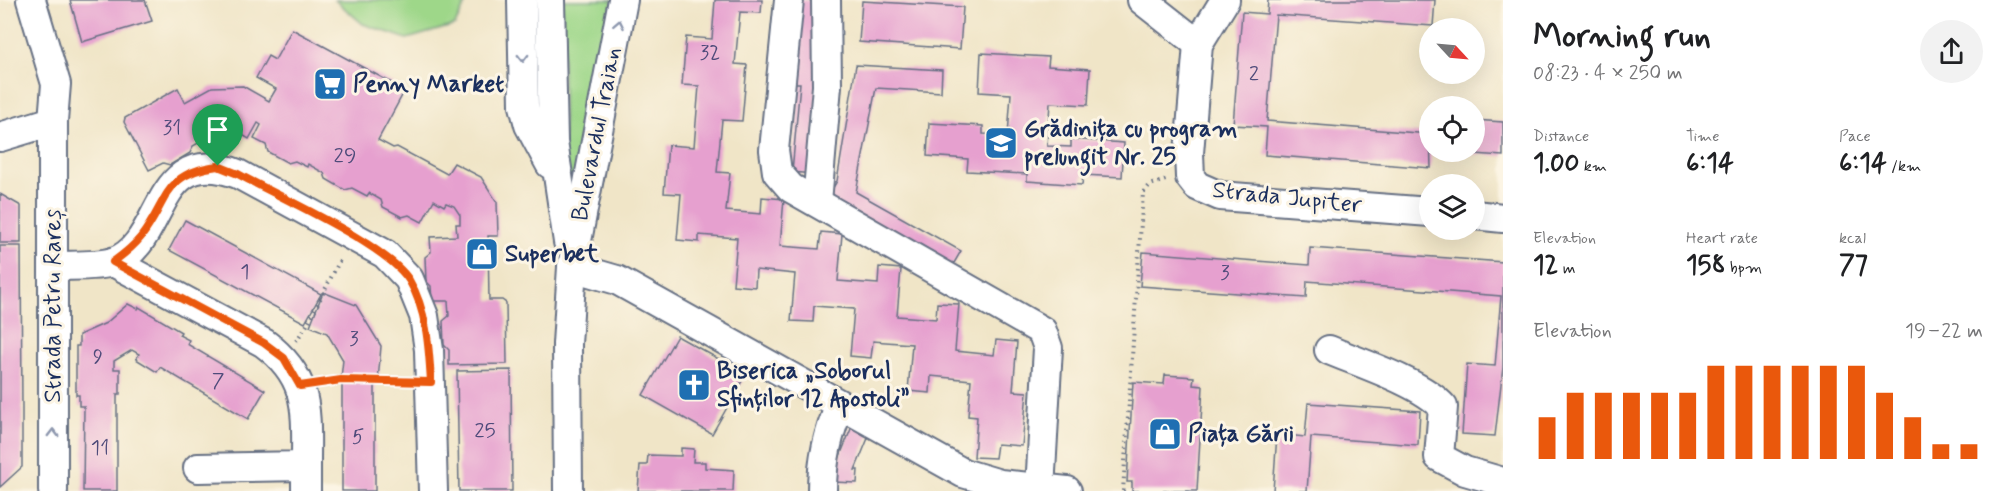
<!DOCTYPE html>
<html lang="en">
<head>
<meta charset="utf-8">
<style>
  body { margin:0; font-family:Mynerve,sans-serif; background:#f2f2f2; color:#202124; height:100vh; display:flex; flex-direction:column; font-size:22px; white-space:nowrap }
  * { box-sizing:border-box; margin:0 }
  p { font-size:20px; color:#757577 }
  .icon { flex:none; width:33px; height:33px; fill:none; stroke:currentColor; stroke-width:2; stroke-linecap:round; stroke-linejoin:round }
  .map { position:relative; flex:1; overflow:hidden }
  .drawer { display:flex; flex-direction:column; background:#fff; width:510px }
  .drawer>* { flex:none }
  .needle { width:39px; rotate:116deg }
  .tools { position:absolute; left:1419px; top:18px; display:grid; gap:12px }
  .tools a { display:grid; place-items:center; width:66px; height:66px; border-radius:50%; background:#fff; box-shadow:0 6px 24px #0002; font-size:30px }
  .pin { position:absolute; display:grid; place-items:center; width:51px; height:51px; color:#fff; margin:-62px -26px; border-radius:50% 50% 50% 0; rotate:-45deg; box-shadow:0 0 6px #0007 }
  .pin .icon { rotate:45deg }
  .round { display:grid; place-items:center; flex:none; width:63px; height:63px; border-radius:32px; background:#f2f2f2 }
  .overview { display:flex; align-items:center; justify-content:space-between; height:102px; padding:0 30px }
  h1 { font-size:33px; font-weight:700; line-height:45px }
  .metrics { display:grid; grid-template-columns:repeat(3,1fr); gap:9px; height:102px; padding:6px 30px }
  .metrics div { display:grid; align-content:center }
  .metrics b { font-size:26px; font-weight:700 }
  .metrics small { font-size:16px; font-weight:400 }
  .metrics p { font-size:16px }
  .chart { height:168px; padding:12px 30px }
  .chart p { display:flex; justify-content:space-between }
  .chart svg { width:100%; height:108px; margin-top:6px; stroke:#ea580c; stroke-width:6 }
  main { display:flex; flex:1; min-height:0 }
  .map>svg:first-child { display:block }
</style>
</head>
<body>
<main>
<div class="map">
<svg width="1503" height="491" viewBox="0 0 1503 491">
  <rect width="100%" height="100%" fill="#fcf5e5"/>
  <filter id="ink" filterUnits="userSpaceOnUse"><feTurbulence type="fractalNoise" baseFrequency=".0167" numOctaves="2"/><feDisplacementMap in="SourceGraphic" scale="12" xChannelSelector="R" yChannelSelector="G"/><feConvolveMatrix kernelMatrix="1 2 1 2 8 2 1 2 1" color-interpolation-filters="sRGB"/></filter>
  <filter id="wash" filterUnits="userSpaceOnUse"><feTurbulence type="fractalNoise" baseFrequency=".008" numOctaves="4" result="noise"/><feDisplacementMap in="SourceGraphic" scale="24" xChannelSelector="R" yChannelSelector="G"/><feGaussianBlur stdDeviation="1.35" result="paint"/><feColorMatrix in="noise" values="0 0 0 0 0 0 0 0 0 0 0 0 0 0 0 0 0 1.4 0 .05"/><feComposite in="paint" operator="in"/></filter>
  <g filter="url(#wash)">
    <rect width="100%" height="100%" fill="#f0e5c7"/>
    <g fill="#9ed789" stroke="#5c8374" stroke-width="1.5">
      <path d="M 335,0 L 467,0 L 455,25 L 407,39 L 363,24 Z"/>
      <path d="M 562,0 L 613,0 L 574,190 L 564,189 Z"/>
    </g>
    <g id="blocks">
      <g fill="#e6a0cf">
        <path d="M 70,0 L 145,0 L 152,21 L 82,42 Z"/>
        <path d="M 715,0 L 762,0 L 761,13 L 740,12 L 735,64 L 747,65 L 742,121 L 722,120 L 717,172 L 730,173 L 726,211 L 761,214 L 762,197 L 784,199 L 780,246 L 819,249 L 821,232 L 842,234 L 838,281 L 878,284 L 879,267 L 901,269 L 897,316 L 936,319 L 937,303 L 959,304 L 955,351 L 994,355 L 996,340 L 1017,342 L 1013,391 L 1027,392 L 1022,446 L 997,444 L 995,458 L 974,457 L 977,417 L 968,416 L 971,380 L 931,376 L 930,393 L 908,391 L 912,344 L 873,341 L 871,358 L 850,356 L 854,309 L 814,306 L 813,322 L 791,321 L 795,274 L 756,270 L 755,287 L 733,285 L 737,238 L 699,235 L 699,242 L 677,240 L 681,194 L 664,193 L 668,145 L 694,147 L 699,86 L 682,85 L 686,37 L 712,39 Z"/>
        <path d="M 800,0 L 820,1 L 813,174 L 792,172 L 800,83 L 793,83 Z"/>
        <path d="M 1268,0 L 1435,0 L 1433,26 L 1276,15 L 1267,121 L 1430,134 L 1431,168 L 1265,155 L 1267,127 L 1233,125 L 1242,12 L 1267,14 Z"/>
        <path d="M 862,1 L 963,7 L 960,49 L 859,42 Z"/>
        <path d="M 292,29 L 405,90 L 378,140 L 393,148 L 397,147 L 447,174 L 454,163 L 481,177 L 497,202 L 498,236 L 488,236 L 489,300 L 502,300 L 506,303 L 507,364 L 449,365 L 449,350 L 444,345 L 443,321 L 449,316 L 448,301 L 432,301 L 431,286 L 426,281 L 425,257 L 431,252 L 430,237 L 457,236 L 456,224 L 460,224 L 460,215 L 454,206 L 446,203 L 444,206 L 434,200 L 422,222 L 409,215 L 402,217 L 383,207 L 381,200 L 369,193 L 367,196 L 352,188 L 345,190 L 326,179 L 324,173 L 308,164 L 307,167 L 295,161 L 288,163 L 268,152 L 266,145 L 254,139 L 261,125 L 258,123 L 249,139 L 239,133 L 240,130 L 233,125 L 222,125 L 215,130 L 216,133 L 193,146 L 190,153 L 170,165 L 163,163 L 149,170 L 124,122 L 125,118 L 178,88 L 185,102 L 212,87 L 243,86 L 269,101 L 276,89 L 256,78 L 268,56 L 275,60 Z"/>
        <path d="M 981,53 L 1049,57 L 1048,66 L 1090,69 L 1088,105 L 1050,103 L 1047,146 L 1071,147 L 1071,139 L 1124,143 L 1122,177 L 1083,175 L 1082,185 L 1027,181 L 1027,174 L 967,171 L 968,159 L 927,156 L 929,123 L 983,126 L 983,134 L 1008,135 L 1011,94 L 979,92 Z"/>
        <path d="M 856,65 L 942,70 L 941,92 L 876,88 L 856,192 L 961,251 L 950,270 L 826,200 L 837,181 Z"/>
        <path d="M 1474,120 L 1503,122 L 1503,156 L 1460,153 L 1474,152 Z"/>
        <path d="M 0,194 L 21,206 L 21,243 L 0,243 Z"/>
        <path d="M 185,220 L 321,294 L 305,323 L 169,250 Z"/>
        <path d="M 0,246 L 21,246 L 22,409 L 22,467 L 0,487 Z"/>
        <path d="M 1310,248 L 1503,262 L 1503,367 L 1495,436 L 1462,434 L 1467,364 L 1495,366 L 1501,296 L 1307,281 L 1306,298 L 1140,286 L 1143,252 L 1309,265 Z"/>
        <path d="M 323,292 L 356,305 L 381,346 L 378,381 L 341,378 L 343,360 L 327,333 L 310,326 Z"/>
        <path d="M 128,304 L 138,309 L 139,307 L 181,332 L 179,335 L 189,340 L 187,344 L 265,390 L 248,419 L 160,367 L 157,372 L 136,359 L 139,354 L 132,350 L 114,361 L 114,369 L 120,369 L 120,394 L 117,394 L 117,491 L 83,491 L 84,406 L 79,406 L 79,395 L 76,395 L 76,346 L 79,346 L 79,335 L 106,323 Z"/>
        <path d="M 677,336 L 746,374 L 712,434 L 643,395 Z"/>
        <path d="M 511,370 L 512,491 L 459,491 L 457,371 Z"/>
        <path d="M 1165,375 L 1194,377 L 1193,385 L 1203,386 L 1197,491 L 1132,491 L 1132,482 L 1127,482 L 1133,382 L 1164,384 Z"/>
        <rect x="342" y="383" width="33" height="108"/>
        <path d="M 1308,403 L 1420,411 L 1418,445 L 1311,437 L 1307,491 L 1273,491 L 1277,434 L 1305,437 Z"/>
        <path d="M 855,419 L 873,426 L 855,470 L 858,470 L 857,483 L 833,482 L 834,471 Z"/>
        <path d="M 681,448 L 694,449 L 693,462 L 705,462 L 705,468 L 734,470 L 733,491 L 638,491 L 640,465 L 647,465 L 648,455 L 681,456 Z"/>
      </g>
    </g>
  </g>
  <g filter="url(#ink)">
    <use href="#blocks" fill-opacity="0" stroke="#666f83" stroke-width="1.5"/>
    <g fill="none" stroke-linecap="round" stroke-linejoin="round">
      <g stroke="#666f83" stroke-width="32">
        <g id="minor">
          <path d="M 31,0 L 56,84 L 53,121 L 53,491"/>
          <path d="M 522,0 L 524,106 L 529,125 L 550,164"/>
          <path d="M 550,0 L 553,142 L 568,242"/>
          <path d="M 789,0 L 774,150 L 777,172 L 791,188 L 1042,331 L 1048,348 L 1040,489"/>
          <path d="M 1142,0 L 1198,44"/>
          <path d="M 1225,0 L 1198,44 L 1189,153 L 1190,177 L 1197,186 L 1220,196 L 1430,212"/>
          <path d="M 0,137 L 53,121"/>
          <path d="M 817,202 L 827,86 L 826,0"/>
          <path d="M 1474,215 L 1503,218"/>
          <path d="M 113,262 L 264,343 C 311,378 306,411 306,466 L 198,468"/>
          <path d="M 53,266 C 71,265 96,267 113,262 C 167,244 152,141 238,174 L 385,254 L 409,279 L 424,316 L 429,350 L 433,491"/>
          <path d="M 572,267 L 617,280 L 963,473 L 1000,484 L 1067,491"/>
          <path d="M 1329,350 C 1360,363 1422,383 1443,407 L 1439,457 L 1465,471 L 1503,482"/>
          <path d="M 306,466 L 306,491"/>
          <path d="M 568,491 L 567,344 L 572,267 L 623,0"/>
          <path d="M 822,491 C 822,459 828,434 840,405"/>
        </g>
      </g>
      <g stroke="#666f83" stroke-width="4" stroke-dasharray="1.5 4.5" stroke-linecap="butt">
        <path d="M 296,341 L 307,325 L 341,258"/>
        <path d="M 324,383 L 407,382"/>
        <path d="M 1123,491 L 1143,193 L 1150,185 L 1166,180"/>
      </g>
      <use href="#minor" stroke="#fff" stroke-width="28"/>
    </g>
    <defs><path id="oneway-chevron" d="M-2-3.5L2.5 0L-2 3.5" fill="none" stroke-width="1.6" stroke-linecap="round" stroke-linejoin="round" transform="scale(1.5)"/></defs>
    <g stroke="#8d97ae">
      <use href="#oneway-chevron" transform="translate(619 24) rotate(-79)"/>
      <use href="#oneway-chevron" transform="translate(523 58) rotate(89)"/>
      <use href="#oneway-chevron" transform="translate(53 433) rotate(-90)"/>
    </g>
  </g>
  <g fill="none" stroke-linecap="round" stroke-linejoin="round" filter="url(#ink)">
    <g stroke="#fff" stroke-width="12">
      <path id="route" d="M 218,166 L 238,174 C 279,197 386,244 409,280 C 427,310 429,348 431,382 L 341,380 L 300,386 L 284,358 L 264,343 L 113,262 C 124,254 133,247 141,237 C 169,201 162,173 218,166 Z"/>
    </g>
    <use href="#route" stroke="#ea580c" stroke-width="8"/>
  </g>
  <defs>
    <g id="supermarket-square" transform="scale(1.725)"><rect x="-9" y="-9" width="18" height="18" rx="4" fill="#1f6fb2" stroke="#fcf5e5"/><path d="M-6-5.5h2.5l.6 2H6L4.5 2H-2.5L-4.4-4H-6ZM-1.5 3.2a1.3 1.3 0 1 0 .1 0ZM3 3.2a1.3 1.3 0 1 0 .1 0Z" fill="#fff"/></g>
    <g id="school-square" transform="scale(1.725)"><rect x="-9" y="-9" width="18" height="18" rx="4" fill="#1f6fb2" stroke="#fcf5e5"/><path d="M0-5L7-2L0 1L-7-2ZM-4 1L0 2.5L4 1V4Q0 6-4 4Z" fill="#fff"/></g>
    <g id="shop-square" transform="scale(1.725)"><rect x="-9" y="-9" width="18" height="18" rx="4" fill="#1f6fb2" stroke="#fcf5e5"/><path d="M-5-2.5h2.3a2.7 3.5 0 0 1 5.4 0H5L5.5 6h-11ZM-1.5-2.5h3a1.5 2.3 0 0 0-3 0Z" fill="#fff"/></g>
    <g id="church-square" transform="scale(1.725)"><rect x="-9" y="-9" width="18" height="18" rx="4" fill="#1f6fb2" stroke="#fcf5e5"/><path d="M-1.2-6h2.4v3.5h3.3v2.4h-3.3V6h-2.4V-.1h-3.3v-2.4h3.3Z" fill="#fff"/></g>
  </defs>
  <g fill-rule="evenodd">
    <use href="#supermarket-square" x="330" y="84"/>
    <use href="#school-square" x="1001" y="143"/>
    <use href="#shop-square" x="482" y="254"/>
    <use href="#church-square" x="694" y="385"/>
    <use href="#shop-square" x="1165" y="434"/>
  </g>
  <g text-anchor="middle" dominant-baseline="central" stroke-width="6" stroke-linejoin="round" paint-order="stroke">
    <g font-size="21" fill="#4e4b7a">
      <text x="710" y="53">32</text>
      <text x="1254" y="74">2</text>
      <text x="172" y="128">31</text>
      <text x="345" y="156">29</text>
      <text x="245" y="272">1</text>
      <text x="1225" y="273">3</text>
      <text x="354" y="339">3</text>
      <text x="98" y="357">9</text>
      <text x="218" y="381">7</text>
      <text x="485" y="431">25</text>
      <text x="358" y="437">5</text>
      <text x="100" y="448">11</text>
    </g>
    <g font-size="24" font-weight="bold" fill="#1b2f5e" stroke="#fcf5e5" text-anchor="start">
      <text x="353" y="84">Penny Market</text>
      <text x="1024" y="129">Grădinița cu program<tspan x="1024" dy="28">prelungit Nr. 25</tspan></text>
      <text x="505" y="254">Superbet</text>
      <text x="717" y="371">Biserica „Soborul<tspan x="717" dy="28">Sfinților 12 Apostoli”</tspan></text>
      <text x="1188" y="434">Piața Gării</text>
    </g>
    <g font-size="24" fill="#1b2f5e" stroke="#fcf5e5">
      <text transform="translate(597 134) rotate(-79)">Bulevardul Traian</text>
      <text transform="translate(1287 198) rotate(6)">Strada Jupiter</text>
      <text transform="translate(53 306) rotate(-90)">Strada Petru Rareș</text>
    </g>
  </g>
</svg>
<div class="tools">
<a><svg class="needle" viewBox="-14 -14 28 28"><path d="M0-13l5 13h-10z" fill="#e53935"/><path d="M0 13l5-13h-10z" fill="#757577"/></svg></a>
<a><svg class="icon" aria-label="locate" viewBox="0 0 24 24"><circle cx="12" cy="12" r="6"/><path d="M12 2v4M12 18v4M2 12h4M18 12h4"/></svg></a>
<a><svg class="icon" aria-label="layers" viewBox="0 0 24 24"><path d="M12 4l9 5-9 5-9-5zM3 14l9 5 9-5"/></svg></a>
</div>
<div class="pin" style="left:218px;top:166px;background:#1e9e55"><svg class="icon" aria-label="arrive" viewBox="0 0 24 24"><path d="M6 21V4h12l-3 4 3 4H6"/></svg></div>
</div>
<section class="drawer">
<div class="overview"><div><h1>Morning run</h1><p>08:23 · 4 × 250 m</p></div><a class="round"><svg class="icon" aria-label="share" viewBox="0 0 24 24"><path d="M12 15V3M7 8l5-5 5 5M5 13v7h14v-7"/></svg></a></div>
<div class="metrics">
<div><p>Distance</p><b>1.00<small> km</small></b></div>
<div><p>Time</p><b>6:14</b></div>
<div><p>Pace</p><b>6:14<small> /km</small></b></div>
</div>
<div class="metrics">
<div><p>Elevation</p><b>12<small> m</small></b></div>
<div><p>Heart rate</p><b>158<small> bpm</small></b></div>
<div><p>kcal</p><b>77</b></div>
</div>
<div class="chart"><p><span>Elevation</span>19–22 m</p>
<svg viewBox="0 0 160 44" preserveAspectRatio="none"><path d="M5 44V27M15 44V17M25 44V17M35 44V17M45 44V17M55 44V17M65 44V6M75 44V6M85 44V6M95 44V6M105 44V6M115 44V6M125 44V17M135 44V27M145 44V38M155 44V38"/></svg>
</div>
</section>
</main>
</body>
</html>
